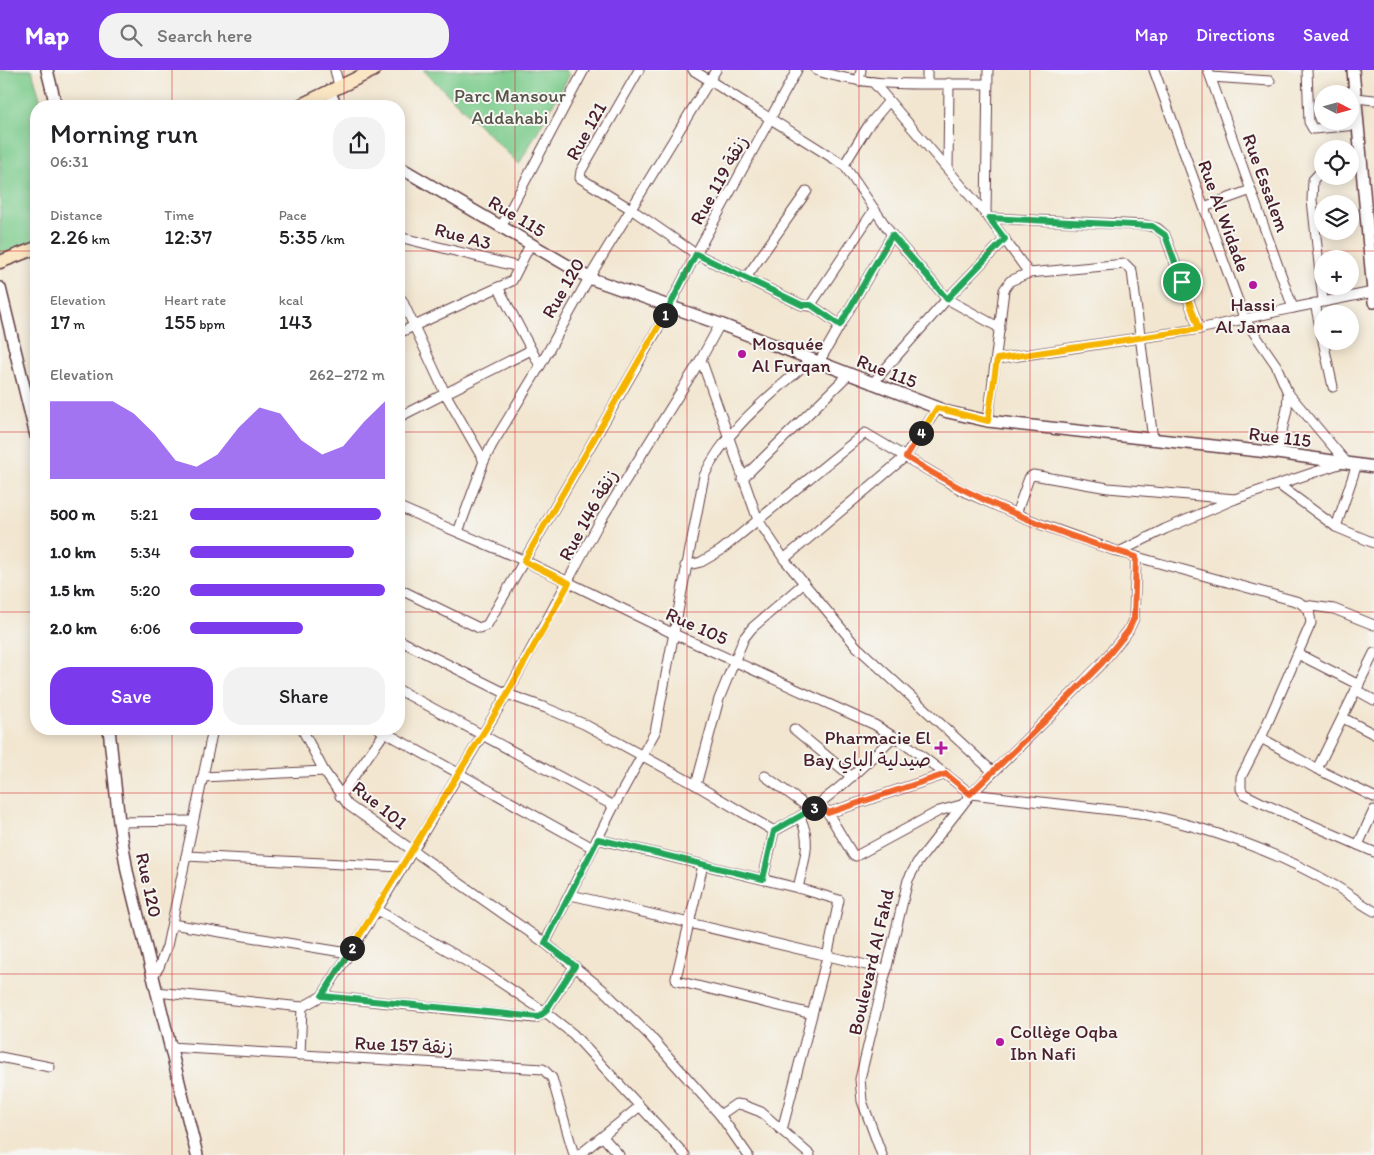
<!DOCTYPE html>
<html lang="en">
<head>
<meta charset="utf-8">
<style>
  body { margin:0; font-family:Itim,"Playpen Sans Arabic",sans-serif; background:#f2f2f2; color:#202124; height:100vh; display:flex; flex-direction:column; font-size:19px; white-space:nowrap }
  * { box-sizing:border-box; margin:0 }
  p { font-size:16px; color:#757577 }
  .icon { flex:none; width:28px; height:28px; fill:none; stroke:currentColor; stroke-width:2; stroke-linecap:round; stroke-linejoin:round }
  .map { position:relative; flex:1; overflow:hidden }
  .side { position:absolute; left:30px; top:30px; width:375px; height:635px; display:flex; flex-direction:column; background:#fff; border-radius:20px; box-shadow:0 2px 12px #0003 }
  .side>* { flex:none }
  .needle { width:32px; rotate:96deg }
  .controls { position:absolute; left:1314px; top:15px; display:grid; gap:10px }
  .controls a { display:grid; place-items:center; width:45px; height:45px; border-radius:50%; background:#fff; box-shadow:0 2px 12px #0003; font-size:25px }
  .pin { position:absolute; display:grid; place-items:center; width:42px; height:42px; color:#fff; margin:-21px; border:2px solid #fff; border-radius:50%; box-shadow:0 1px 5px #0007 }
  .km { position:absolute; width:25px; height:25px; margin:-12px; border-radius:50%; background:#222; color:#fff; font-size:14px; line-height:25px; text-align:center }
  .round { display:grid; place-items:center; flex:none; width:52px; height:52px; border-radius:20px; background:#f2f2f2 }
  .overview { display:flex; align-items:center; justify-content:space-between; height:85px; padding:0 20px }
  h1 { font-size:28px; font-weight:600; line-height:38px }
  .figures { display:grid; grid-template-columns:repeat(3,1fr); gap:8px; height:85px; padding:5px 20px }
  .figures div { display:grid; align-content:center }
  .figures b { font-size:21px; font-weight:600 }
  .figures small { font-size:14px; font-weight:400 }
  .figures p { font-size:14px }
  .chart { height:140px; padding:10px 20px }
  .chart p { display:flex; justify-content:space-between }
  .chart svg { width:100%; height:90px; margin-top:5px; fill:#7c3aed; opacity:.7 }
  .cta { display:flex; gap:10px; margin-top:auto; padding:10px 20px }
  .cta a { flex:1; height:58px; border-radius:20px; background:#7c3aed; color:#fff; font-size:20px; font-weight:600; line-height:58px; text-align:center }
  .cta a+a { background:#f2f2f2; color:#202124 }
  ul { padding:0 20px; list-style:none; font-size:16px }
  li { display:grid; grid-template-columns:80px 60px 1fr; align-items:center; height:38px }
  li i { height:12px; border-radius:6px; background:#7c3aed }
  header { display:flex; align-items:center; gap:30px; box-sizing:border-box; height:70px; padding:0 25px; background:#7c3aed; color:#fff }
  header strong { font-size:24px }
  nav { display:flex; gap:28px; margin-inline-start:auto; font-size:18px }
  .search { width:350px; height:45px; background:#f2f2f2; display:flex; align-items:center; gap:12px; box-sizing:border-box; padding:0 18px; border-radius:20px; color:#757577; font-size:19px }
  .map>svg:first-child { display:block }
</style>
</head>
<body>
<header>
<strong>Map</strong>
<div class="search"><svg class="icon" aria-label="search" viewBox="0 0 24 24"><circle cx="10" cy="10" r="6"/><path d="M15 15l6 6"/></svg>Search here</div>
<nav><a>Map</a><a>Directions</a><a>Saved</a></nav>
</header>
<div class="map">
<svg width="1374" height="1085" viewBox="0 0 1374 1085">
  <rect width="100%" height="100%" fill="#f6f6f2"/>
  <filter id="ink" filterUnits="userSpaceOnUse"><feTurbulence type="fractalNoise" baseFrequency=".02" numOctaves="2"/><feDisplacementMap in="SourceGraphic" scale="10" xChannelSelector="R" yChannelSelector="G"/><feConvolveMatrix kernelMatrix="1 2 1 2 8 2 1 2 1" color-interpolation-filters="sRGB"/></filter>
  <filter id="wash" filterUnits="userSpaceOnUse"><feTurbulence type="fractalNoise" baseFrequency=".0096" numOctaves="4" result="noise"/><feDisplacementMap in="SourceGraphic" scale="20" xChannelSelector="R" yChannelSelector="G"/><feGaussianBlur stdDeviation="1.12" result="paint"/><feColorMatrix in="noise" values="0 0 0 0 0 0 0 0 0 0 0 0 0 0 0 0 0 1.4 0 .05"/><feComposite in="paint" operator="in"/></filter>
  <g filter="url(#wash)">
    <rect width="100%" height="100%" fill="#f2e6d0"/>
    <g fill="#7acb8b" stroke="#62755b">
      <path d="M 0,0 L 32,0 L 42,36 L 36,36 L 36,173 L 0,184 Z"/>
      <path d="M 423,0 L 566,0 L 569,6 L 519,94 Z"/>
    </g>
  </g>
  <g filter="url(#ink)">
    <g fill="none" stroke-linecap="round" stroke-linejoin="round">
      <g stroke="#633d44" stroke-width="11">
        <g id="minor">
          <path d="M 335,0 L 339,16"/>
          <path d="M 639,0 L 581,101 L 580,108 L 631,139 L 696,184 L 802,235 L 810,236 L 874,140"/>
          <path d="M 693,0 L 844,95 L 892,165 L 947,229 L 1000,258"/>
          <path d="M 816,0 C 867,19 934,13 988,14"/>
          <path d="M 1154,0 L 1245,250 L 1276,295 L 1288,323 L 1287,339 L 1277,383"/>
          <path d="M 1208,0 L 1293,238"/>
          <path d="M 1307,0 L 1309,52 L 1313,59 L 1358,55"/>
          <path d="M 1211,7 L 1270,11"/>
          <path d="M 859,11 L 861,0"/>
          <path d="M 873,12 L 989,148 L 1029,203"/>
          <path d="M 927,12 L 927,0"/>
          <path d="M 1356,28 L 1374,30"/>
          <path d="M 1350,93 L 1361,91"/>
          <path d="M 844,95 L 868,56 L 889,31"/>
          <path d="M 948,99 L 949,13"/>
          <path d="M 1322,100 L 1313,110 L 1312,130 L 1323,231"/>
          <path d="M 1204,137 L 1251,120"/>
          <path d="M 986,145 L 988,0"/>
          <path d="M 989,148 L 1145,155 L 1157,158 L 1165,165 L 1199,259"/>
          <path d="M 501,157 L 584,0"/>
          <path d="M 399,167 L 519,197"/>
          <path d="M 745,209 L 807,121"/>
          <path d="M 498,217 L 540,296"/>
          <path d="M 399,228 L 402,230 L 445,323 L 484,391"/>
          <path d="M 1315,233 L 1322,267"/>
          <path d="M 811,235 L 840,255"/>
          <path d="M 399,263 L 512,211 L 530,175"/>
          <path d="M 1323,271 L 1333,317"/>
          <path d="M 701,289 L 758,450 L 784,489 L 856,576 L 993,702"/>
          <path d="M 997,289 L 1199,259 L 1293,238 L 1373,222"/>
          <path d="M 819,292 L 892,165"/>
          <path d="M 872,314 L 947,229 L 1005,169"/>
          <path d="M 1288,323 L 1347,393"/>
          <path d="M 399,347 L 531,280"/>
          <path d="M 988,351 L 1004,220 L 1010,211 L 1029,203 L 1125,194 L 1132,201 L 1153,370"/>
          <path d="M 742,409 L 848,305"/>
          <path d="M 1279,415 L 1336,457 L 1374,473"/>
          <path d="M 399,437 L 525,491 L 672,563 L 875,655 L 910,677 L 971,724"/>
          <path d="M 1016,444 L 1029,408 L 1033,405 L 1108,418 L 1235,429"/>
          <path d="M 1336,457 L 1357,394"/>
          <path d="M 458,462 L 484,391 L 492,375 L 540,296 L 589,208 L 716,0"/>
          <path d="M 1119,482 L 1165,459 L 1235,429 L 1342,393"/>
          <path d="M 784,489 L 905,387 L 937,339"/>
          <path d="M 685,496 L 701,492 L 720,481 L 865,363 L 965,422 L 1040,454 L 1119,482 L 1299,532 L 1309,540 L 1311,553 L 1261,668 L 1241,707 L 1241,719 L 1244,724 L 1262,733 L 1374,782"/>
          <path d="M 399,519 L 479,558 L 487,555 L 660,255 L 696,184 L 797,0"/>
          <path d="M 1304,535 L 1334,539 L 1374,555"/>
          <path d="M 399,570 L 507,624 L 546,638 L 584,654 L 696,715 L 774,761"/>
          <path d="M 1298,584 L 1359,615"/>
          <path d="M 399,620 L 614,736"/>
          <path d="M 1356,620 L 1374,630"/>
          <path d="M 1343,648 L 1374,664"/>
          <path d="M 302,659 L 324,701 L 348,735 L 545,873 L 602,919 L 649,965 L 720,1045 L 748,1085"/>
          <path d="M 379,659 L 593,778"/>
          <path d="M 794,659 L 852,707"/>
          <path d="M 1261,668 L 1317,699 L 1374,727"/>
          <path d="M 1317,699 L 1374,583"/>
          <path d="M 765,706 L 812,740"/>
          <path d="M 203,707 L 324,701"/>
          <path d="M 696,715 L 719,629 L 744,568 L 752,558 L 803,514"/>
          <path d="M 971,724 L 1139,743 C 1205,757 1274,780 1332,814 C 1347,822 1359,833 1374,841"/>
          <path d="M 340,726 L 385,662"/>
          <path d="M 826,740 L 828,743 L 946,704"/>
          <path d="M 828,743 L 853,785 L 856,786 L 939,741 L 961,735"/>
          <path d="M 119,752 L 193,751"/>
          <path d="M 774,761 C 821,738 857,703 894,666"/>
          <path d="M 597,769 L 798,818 L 839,830 L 827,887 L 782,1060"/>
          <path d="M 1358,775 L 1374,740"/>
          <path d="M 186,786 L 402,797"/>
          <path d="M 703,795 L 676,908 L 677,911 L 812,944"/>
          <path d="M 763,809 L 774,761"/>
          <path d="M 798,818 C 803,794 813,771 800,748"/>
          <path d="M 571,825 L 887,900"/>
          <path d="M 377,840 L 485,902 L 545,942 L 573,964 L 685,1085"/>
          <path d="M 172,854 L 348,883"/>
          <path d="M 545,873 L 614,736 L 655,662 L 704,406 C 727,357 771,326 810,290"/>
          <path d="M 152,907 L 159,897 L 167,876 L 213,659"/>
          <path d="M 156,922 L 302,937"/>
          <path d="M 322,926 L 535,948 L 545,942 L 575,896"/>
          <path d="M 302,937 L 322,926 L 377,840 L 507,624 L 599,453 L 701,289 L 720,254"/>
          <path d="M 169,977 L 543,999 L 552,1008 L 574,1085"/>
          <path d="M 300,985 L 302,937"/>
          <path d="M 0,987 L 50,997"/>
          <path d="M 720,1045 L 736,1034 L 743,1035 L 761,1042 L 810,1085"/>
          <path d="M 603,1067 L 619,1085"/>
          <path d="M 579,1085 L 639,1037"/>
          <path d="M 882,1085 L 862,1031 L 860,1009 L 908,810 L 917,793 L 971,724 L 1048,648 L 1101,594 L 1128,561 L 1134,548 L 1136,487"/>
        </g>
      </g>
      <g stroke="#633d44" stroke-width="14">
        <g id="tertiary">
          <path d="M 47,0 L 56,36"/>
          <path d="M 1353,0 L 1374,232"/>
          <path d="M 329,21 L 336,36"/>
          <path d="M 399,97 L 589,208 L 720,254 L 948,342 L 988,351 L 1277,383 L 1374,397"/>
          <path d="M 0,218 L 36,366"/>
          <path d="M 109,659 L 119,752 L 127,801 L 197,1085"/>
        </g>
      </g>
      <g stroke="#633d44" stroke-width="15">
        <g id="secondary">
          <path d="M 299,36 L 374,0"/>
          <path d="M 0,192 L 36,178"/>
        </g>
      </g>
      <use href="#minor" stroke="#fff" stroke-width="9"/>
      <use href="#tertiary" stroke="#fff" stroke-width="11"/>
      <use href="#secondary" stroke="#fbe6c4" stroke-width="12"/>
    </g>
  </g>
  <g fill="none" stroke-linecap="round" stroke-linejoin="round" filter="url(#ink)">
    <g stroke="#fff" stroke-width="10">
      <path id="split-1" d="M 665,245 L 696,184 L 802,235 L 811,235 L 840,255 L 892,165 L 947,229 L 1005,169 L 989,148 L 1152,156 L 1165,165 L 1182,212"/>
    </g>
    <g stroke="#fff" stroke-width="10">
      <path id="split-2" d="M 352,878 L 507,624 L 569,513 L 524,491 L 665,245"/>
    </g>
    <g stroke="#fff" stroke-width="10">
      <path id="split-3" d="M 352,878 L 322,926 L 538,947 L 545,942 L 575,896 L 545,873 L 598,769 L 763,809 L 774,761 L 814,738"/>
    </g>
    <g stroke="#fff" stroke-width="10">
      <path id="split-4" d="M 814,738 L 821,734 L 828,743 L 946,704 L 970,724 L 1048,648 L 1101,594 L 1128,561 L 1134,548 L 1136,487 C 1055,463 977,432 906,387 L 921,363"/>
    </g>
    <g stroke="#fff" stroke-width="10">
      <path id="split-5" d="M 921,363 L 937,338 L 988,351 L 997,289 L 1199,259 L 1182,212"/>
    </g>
    <use href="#split-1" stroke="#22a559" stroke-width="6"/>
    <use href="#split-2" stroke="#f5b400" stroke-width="6"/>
    <use href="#split-3" stroke="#22a559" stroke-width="6"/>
    <use href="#split-4" stroke="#f0652b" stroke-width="6"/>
    <use href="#split-5" stroke="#f5b400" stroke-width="6"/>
  </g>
  <path fill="none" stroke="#d62828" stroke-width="1" stroke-opacity="0.55" d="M 172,0 L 172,36M 344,0 L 344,36M 515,0 L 515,1085M 687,0 L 687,1085M 859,0 L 859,1085M 1030,0 L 1030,1085M 1202,0 L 1202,1085M 0,181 L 36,181M 399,181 L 1374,181M 0,362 L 36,362M 399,362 L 1374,362M 0,542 L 36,542M 399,542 L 1374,542M 172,659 L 172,1085M 344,659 L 344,1085M 0,723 L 1374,723M 0,904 L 1374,904"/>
  <g fill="#b5179e" stroke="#f6f6f2" stroke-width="2">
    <circle cx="1253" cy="215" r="5"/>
    <circle cx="742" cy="284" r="5"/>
    <path d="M938.5 670.5h5v5h5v5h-5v5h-5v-5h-5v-5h5z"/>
    <circle cx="1000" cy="972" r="5"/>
  </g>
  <g text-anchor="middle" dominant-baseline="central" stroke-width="4" stroke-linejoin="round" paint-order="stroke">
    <g font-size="19" fill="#585348" stroke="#f6f6f2">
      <text x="510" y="25">Parc Mansour<tspan x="510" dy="22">Addahabi</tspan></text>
    </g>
    <g font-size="19" fill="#4a1f2b" stroke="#f6f6f2">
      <text transform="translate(586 61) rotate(-61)">Rue 121</text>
      <text transform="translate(719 110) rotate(-61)">Rue 119 زنقة</text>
      <text transform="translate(1266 113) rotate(70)">Rue Essalem</text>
      <text transform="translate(517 146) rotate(31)">Rue 115</text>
      <text transform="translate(1224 146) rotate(70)">Rue Al Widade</text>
      <text transform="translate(463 166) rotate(15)">Rue A3</text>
      <text transform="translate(563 218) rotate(-60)">Rue 120</text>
      <text transform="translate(887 301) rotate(21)">Rue 115</text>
      <text transform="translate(1280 367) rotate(7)">Rue 115</text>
      <text transform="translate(588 445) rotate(-61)">Rue 146 زنقة</text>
      <text transform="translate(697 556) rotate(24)">Rue 105</text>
      <text transform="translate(380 735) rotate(39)">Rue 101</text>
      <text transform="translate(149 815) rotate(78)">Rue 120</text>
      <text transform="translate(871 892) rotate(-77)">Boulevard Al Fahd</text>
      <text transform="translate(404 975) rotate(3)">Rue 157 زنقة</text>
    </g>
    <g font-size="19" fill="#4a1f2b" stroke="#f6f6f2" text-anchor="start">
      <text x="1253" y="234" text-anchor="middle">Hassi<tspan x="1253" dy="22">Al Jamaa</tspan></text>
      <text x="752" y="273">Mosquée<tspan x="752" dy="22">Al Furqan</tspan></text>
      <text x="931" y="667" text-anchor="end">Pharmacie El<tspan x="931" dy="22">Bay صيدلية الباي</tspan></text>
      <text x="1010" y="961">Collège Oqba<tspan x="1010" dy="22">Ibn Nafi</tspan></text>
    </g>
  </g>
</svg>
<div class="controls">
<a><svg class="needle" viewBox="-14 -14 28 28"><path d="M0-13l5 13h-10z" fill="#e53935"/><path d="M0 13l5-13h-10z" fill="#757577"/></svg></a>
<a><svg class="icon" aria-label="locate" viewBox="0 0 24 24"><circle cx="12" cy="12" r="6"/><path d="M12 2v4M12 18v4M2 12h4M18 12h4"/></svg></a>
<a><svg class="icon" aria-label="layers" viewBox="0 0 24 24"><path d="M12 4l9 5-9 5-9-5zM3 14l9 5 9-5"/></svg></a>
<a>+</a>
<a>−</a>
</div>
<div class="pin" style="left:1182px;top:212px;background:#1e9e55"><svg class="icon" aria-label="arrive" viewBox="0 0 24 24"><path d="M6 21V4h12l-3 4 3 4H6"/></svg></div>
<b class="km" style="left:665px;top:245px">1</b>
<b class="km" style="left:352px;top:878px">2</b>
<b class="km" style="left:814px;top:738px">3</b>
<b class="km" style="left:921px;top:363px">4</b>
<section class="side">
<div class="overview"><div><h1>Morning run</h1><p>06:31</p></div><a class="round"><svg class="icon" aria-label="share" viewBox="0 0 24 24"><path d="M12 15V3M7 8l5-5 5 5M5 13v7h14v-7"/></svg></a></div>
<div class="figures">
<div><p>Distance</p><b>2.26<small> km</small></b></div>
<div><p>Time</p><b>12:37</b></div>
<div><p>Pace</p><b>5:35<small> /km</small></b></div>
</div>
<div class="figures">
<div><p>Elevation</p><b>17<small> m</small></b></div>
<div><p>Heart rate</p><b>155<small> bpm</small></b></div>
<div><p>kcal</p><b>143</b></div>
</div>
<div class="chart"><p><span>Elevation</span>262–272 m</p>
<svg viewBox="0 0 160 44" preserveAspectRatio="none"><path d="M0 44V6L10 6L20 6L30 6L40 12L50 22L60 35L70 38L80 32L90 19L100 9L110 12L120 25L130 32L140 28L150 16L160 6V44z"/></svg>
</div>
<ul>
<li><b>500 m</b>5:21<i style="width:98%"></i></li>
<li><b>1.0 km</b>5:34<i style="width:84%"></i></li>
<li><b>1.5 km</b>5:20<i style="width:100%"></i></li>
<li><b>2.0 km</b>6:06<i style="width:58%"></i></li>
</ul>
<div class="cta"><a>Save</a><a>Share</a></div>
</section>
</div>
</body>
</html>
